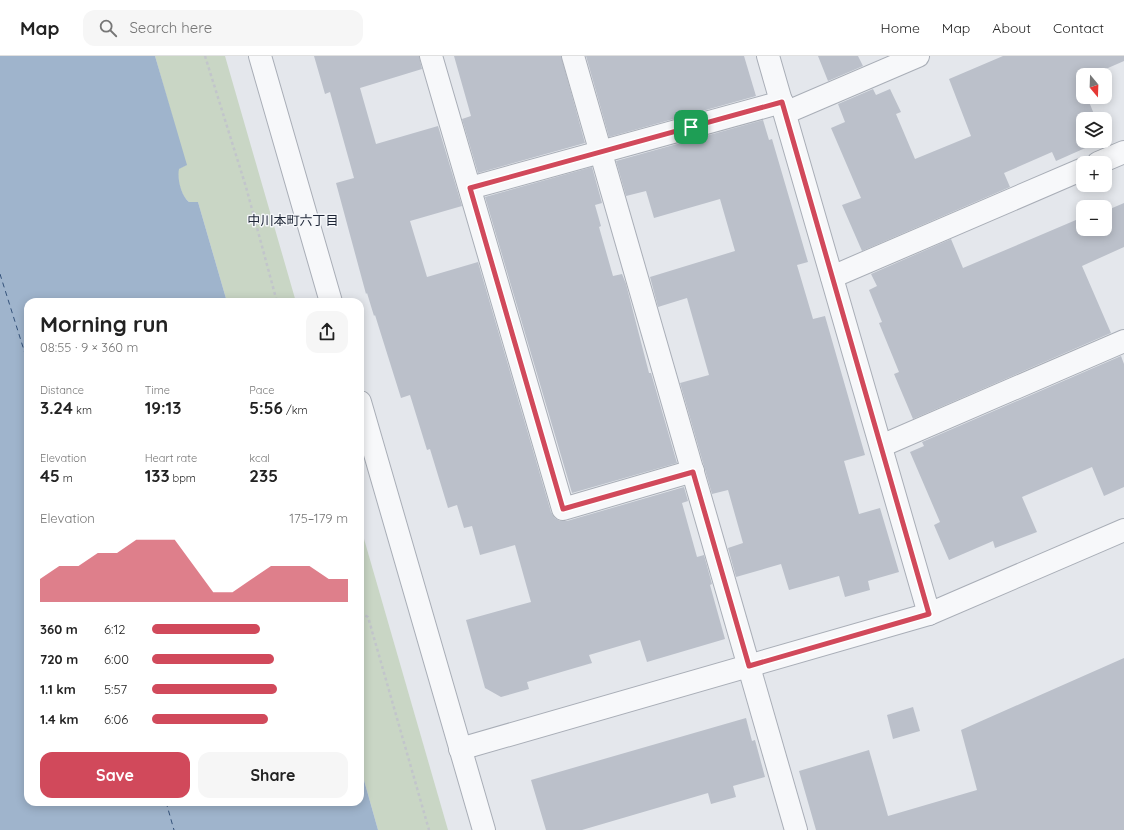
<!DOCTYPE html>
<html lang="en">
<head>
<meta charset="utf-8">
<style>
  body { margin:0; font-family:Quicksand,"Noto Sans JP",sans-serif; background:#f6f6f6; color:#222; height:100vh; display:flex; flex-direction:column; font-size:15px; white-space:nowrap }
  * { box-sizing:border-box; margin:0 }
  p { font-size:13px; color:#767676 }
  .icon { flex:none; width:22px; height:22px; fill:none; stroke:currentColor; stroke-width:2; stroke-linecap:round; stroke-linejoin:round }
  .map { position:relative; flex:1; overflow:hidden }
  .details { position:absolute; left:24px; top:242px; width:340px; height:508px; display:flex; flex-direction:column; background:#fff; border-radius:12px; box-shadow:0 2px 10px #0003 }
  .details>* { flex:none }
  .needle { width:26px; rotate:161deg }
  .buttons { position:absolute; left:1076px; top:12px; display:grid; gap:8px }
  .buttons a { display:grid; place-items:center; width:36px; height:36px; border-radius:8px; background:#fff; box-shadow:0 2px 10px #0003; font-size:20px }
  .pin { position:absolute; display:grid; place-items:center; width:34px; height:34px; color:#fff; margin:-17px; border-radius:8px; box-shadow:0 2px 6px #0006 }
  .round { display:grid; place-items:center; flex:none; width:42px; height:42px; border-radius:12px; background:#f6f6f6 }
  .head { display:flex; align-items:center; justify-content:space-between; height:68px; padding:0 16px }
  h1 { font-size:22px; font-weight:800; line-height:30px }
  .metrics { display:grid; grid-template-columns:repeat(3,1fr); gap:6px; height:68px; padding:4px 16px }
  .metrics div { display:grid; align-content:center }
  .metrics b { font-size:17px; font-weight:800 }
  .metrics small { font-size:11px; font-weight:400 }
  .metrics p { font-size:11px }
  .chart { height:112px; padding:8px 16px }
  .chart p { display:flex; justify-content:space-between }
  .chart svg { width:100%; height:72px; margin-top:4px; fill:#d1495b; opacity:.7 }
  .button { display:flex; gap:8px; margin-top:auto; padding:8px 16px }
  .button a { flex:1; height:46px; border-radius:12px; background:#d1495b; color:#fff; font-size:16px; font-weight:800; line-height:46px; text-align:center }
  .button a+a { background:#f6f6f6; color:#222 }
  ul { padding:0 16px; list-style:none; font-size:13px }
  li { display:grid; grid-template-columns:64px 48px 1fr; align-items:center; height:30px }
  li i { height:10px; border-radius:5px; background:#d1495b }
  header { display:flex; align-items:center; gap:24px; box-sizing:border-box; height:56px; padding:0 20px; background:#fff; border-bottom:1px solid #e0e0e0 }
  header strong { font-size:19px }
  nav { display:flex; gap:22px; margin-inline-start:auto; font-size:14px }
  .search { width:280px; height:36px; background:#f6f6f6; display:flex; align-items:center; gap:10px; box-sizing:border-box; padding:0 14px; border-radius:12px; color:#767676; font-size:15px }
  .map>svg:first-child { display:block }
</style>
</head>
<body>
<header>
<strong>Map</strong>
<div class="search"><svg class="icon" aria-label="search" viewBox="0 0 24 24"><circle cx="10" cy="10" r="6"/><path d="M15 15l6 6"/></svg>Search here</div>
<nav><a>Home</a><a>Map</a><a>About</a><a>Contact</a></nav>
</header>
<div class="map">
<svg width="1124" height="774" viewBox="0 0 1124 774">
  <rect width="100%" height="100%" fill="#e4e7ec"/>
  <g fill="#c9d6c5">
    <path d="M 155,0 L 225,0 L 296,246 L 227,246 L 198,146 L 189,146 C 181,140 177,123 178,113 L 186,109 Z"/>
    <path d="M 360,469 L 448,774 L 378,774 L 360,710 Z"/>
  </g>
  <path fill="#9fb4cc" d="M 0,0 L 155,0 L 187,109 L 179,113 C 177,122 181,140 189,146 L 198,146 L 227,246 L 28,246 L 28,746 L 360,746 L 360,710 L 378,774 L 0,774 Z"/>
  <g fill="none" stroke-linecap="round" stroke-linejoin="round">
    <g stroke="#34527a" stroke-width="1" stroke-dasharray="5 4" stroke-linecap="butt">
      <path d="M 0,218 L 28,307"/>
      <path d="M 166,746 L 174,774"/>
    </g>
  </g>
  <g fill="#bbc0ca">
    <path d="M 314,0 L 419,0 L 422,13 L 360,32 L 376,88 L 438,70 L 462,150 L 410,165 L 427,221 L 478,206 L 551,456 L 555,462 L 560,465 L 567,465 L 684,431 L 688,445 L 682,447 L 697,501 L 704,499 L 712,528 L 710,529 L 725,583 L 647,606 L 640,584 L 589,599 L 592,607 L 527,626 L 529,633 L 501,641 L 485,632 L 466,564 L 531,546 L 515,489 L 480,499 L 472,470 L 464,472 L 457,449 L 448,452 L 430,393 L 427,394 L 410,339 L 401,342 L 375,259 L 374,260 L 367,237 L 366,238 L 336,127 L 354,122 L 330,36 L 325,38 Z"/>
    <path d="M 454,0 L 561,0 L 585,87 L 478,117 L 462,63 L 471,60 Z"/>
    <path d="M 586,0 L 744,0 L 756,40 L 609,81 Z"/>
    <path d="M 818,0 L 858,0 L 863,10 L 828,25 Z"/>
    <path d="M 1003,0 L 1124,0 L 1124,5 L 1092,19 L 1083,19 L 1083,23 L 1080,24 L 1083,32 L 1083,41 L 1087,41 L 1096,63 L 1080,63 L 1083,71 L 1083,85 L 1090,85 L 1092,89 L 1056,105 L 1052,96 L 1004,117 L 1010,131 L 862,195 L 842,149 L 861,142 L 831,72 L 845,66 L 838,48 L 873,33 L 876,39 L 890,33 L 901,56 L 896,58 L 915,103 L 971,80 L 949,23 Z"/>
    <path d="M 763,64 L 769,84 L 772,83 L 808,206 L 797,209 L 813,263 L 825,260 L 865,399 L 844,405 L 859,458 L 880,452 L 899,516 L 868,525 L 870,534 L 845,541 L 839,520 L 789,534 L 781,508 L 736,521 L 728,492 L 743,487 L 728,434 L 712,438 L 680,327 L 709,319 L 687,242 L 658,251 L 650,221 L 735,195 L 720,143 L 654,162 L 646,135 L 626,140 L 616,105 Z"/>
    <path d="M 592,111 L 602,147 L 595,149 L 601,170 L 599,171 L 613,220 L 622,218 L 626,228 L 649,317 L 651,317 L 677,407 L 572,437 L 485,141 Z"/>
    <path d="M 1124,147 L 1124,191 L 1082,210 L 1111,277 L 913,363 L 894,318 L 899,316 L 879,267 L 882,266 L 869,234 L 877,230 L 871,218 L 951,183 L 963,212 L 1083,161 L 1083,173 L 1105,173 L 1105,152 L 1109,150 L 1110,153 Z"/>
    <path d="M 1121,300 L 1124,308 L 1124,431 L 1104,440 L 1092,411 L 1022,441 L 1037,476 L 995,492 L 993,485 L 949,504 L 934,469 L 940,466 L 910,396 L 924,390 L 922,386 Z"/>
    <path d="M 1124,602 L 1124,774 L 816,774 L 799,715 L 869,694 L 888,760 L 977,734 L 961,674 Z"/>
    <path d="M 913,651 L 920,675 L 893,683 L 887,659 Z"/>
    <path d="M 746,662 L 752,685 L 755,684 L 765,721 L 733,730 L 736,741 L 711,748 L 708,737 L 582,774 L 546,774 L 531,724 Z"/>
  </g>
  <g fill="none" stroke-linecap="round" stroke-linejoin="round">
    <g stroke="#a9aeb7" stroke-width="24">
      <g id="minor">
        <path d="M 431,0 L 563,453 L 693,415"/>
        <path d="M 573,0 L 796,774"/>
        <path d="M 768,0 L 929,558"/>
        <path d="M 785,57 L 918,0"/>
        <path d="M 1098,107 L 1124,96"/>
        <path d="M 470,132 L 782,46"/>
        <path d="M 832,221 L 1083,113"/>
        <path d="M 881,390 L 1124,285"/>
      </g>
    </g>
    <g stroke="#a9aeb7" stroke-width="24">
      <g id="tertiary">
        <path d="M 260,0 L 331,246"/>
        <path d="M 360,346 L 484,774"/>
        <path d="M 460,693 L 929,558 L 1124,474"/>
      </g>
    </g>
    <g stroke="#c2c5cb" stroke-width="2.5" stroke-dasharray="3 3" stroke-linecap="butt">
      <path d="M 205,0 L 246,131 L 277,246"/>
      <path d="M 360,557 L 368,561 L 429,774"/>
    </g>
    <use href="#minor" stroke="#f7f8fa" stroke-width="22"/>
    <use href="#tertiary" stroke="#f7f8fa" stroke-width="22"/>
  </g>
  <g fill="none" stroke-linecap="round" stroke-linejoin="round">
    <g stroke="#fff" stroke-width="8">
      <path id="route" d="M 782,46 L 929,558 L 749,610 L 693,416 L 563,453 L 470,132 Z"/>
    </g>
    <use href="#route" stroke="#d1495b" stroke-width="5"/>
  </g>
  <g text-anchor="middle" dominant-baseline="central" stroke-width="3" stroke-linejoin="round" paint-order="stroke">
    <g font-size="13" fill="#1d2536" stroke="#f4f6f9">
      <text x="293" y="164">中川本町六丁目</text>
    </g>
  </g>
</svg>
<div class="buttons">
<a><svg class="needle" viewBox="-14 -14 28 28"><path d="M0-13l5 13h-10z" fill="#e53935"/><path d="M0 13l5-13h-10z" fill="#767676"/></svg></a>
<a><svg class="icon" aria-label="layers" viewBox="0 0 24 24"><path d="M12 4l9 5-9 5-9-5zM3 14l9 5 9-5"/></svg></a>
<a>+</a>
<a>−</a>
</div>
<div class="pin" style="left:691px;top:71px;background:#1e9e55"><svg class="icon" aria-label="arrive" viewBox="0 0 24 24"><path d="M6 21V4h12l-3 4 3 4H6"/></svg></div>
<section class="details">
<div class="head"><div><h1>Morning run</h1><p>08:55 · 9 × 360 m</p></div><a class="round"><svg class="icon" aria-label="share" viewBox="0 0 24 24"><path d="M12 15V3M7 8l5-5 5 5M5 13v7h14v-7"/></svg></a></div>
<div class="metrics">
<div><p>Distance</p><b>3.24<small> km</small></b></div>
<div><p>Time</p><b>19:13</b></div>
<div><p>Pace</p><b>5:56<small> /km</small></b></div>
</div>
<div class="metrics">
<div><p>Elevation</p><b>45<small> m</small></b></div>
<div><p>Heart rate</p><b>133<small> bpm</small></b></div>
<div><p>kcal</p><b>235</b></div>
</div>
<div class="chart"><p><span>Elevation</span>175–179 m</p>
<svg viewBox="0 0 160 44" preserveAspectRatio="none"><path d="M0 44V30L10 22L20 22L30 14L40 14L50 6L60 6L70 6L80 22L90 38L100 38L110 30L120 22L130 22L140 22L150 30L160 30V44z"/></svg>
</div>
<ul>
<li><b>360 m</b>6:12<i style="width:55%"></i></li>
<li><b>720 m</b>6:00<i style="width:62%"></i></li>
<li><b>1.1 km</b>5:57<i style="width:64%"></i></li>
<li><b>1.4 km</b>6:06<i style="width:59%"></i></li>
</ul>
<div class="button"><a>Save</a><a>Share</a></div>
</section>
</div>
</body>
</html>
